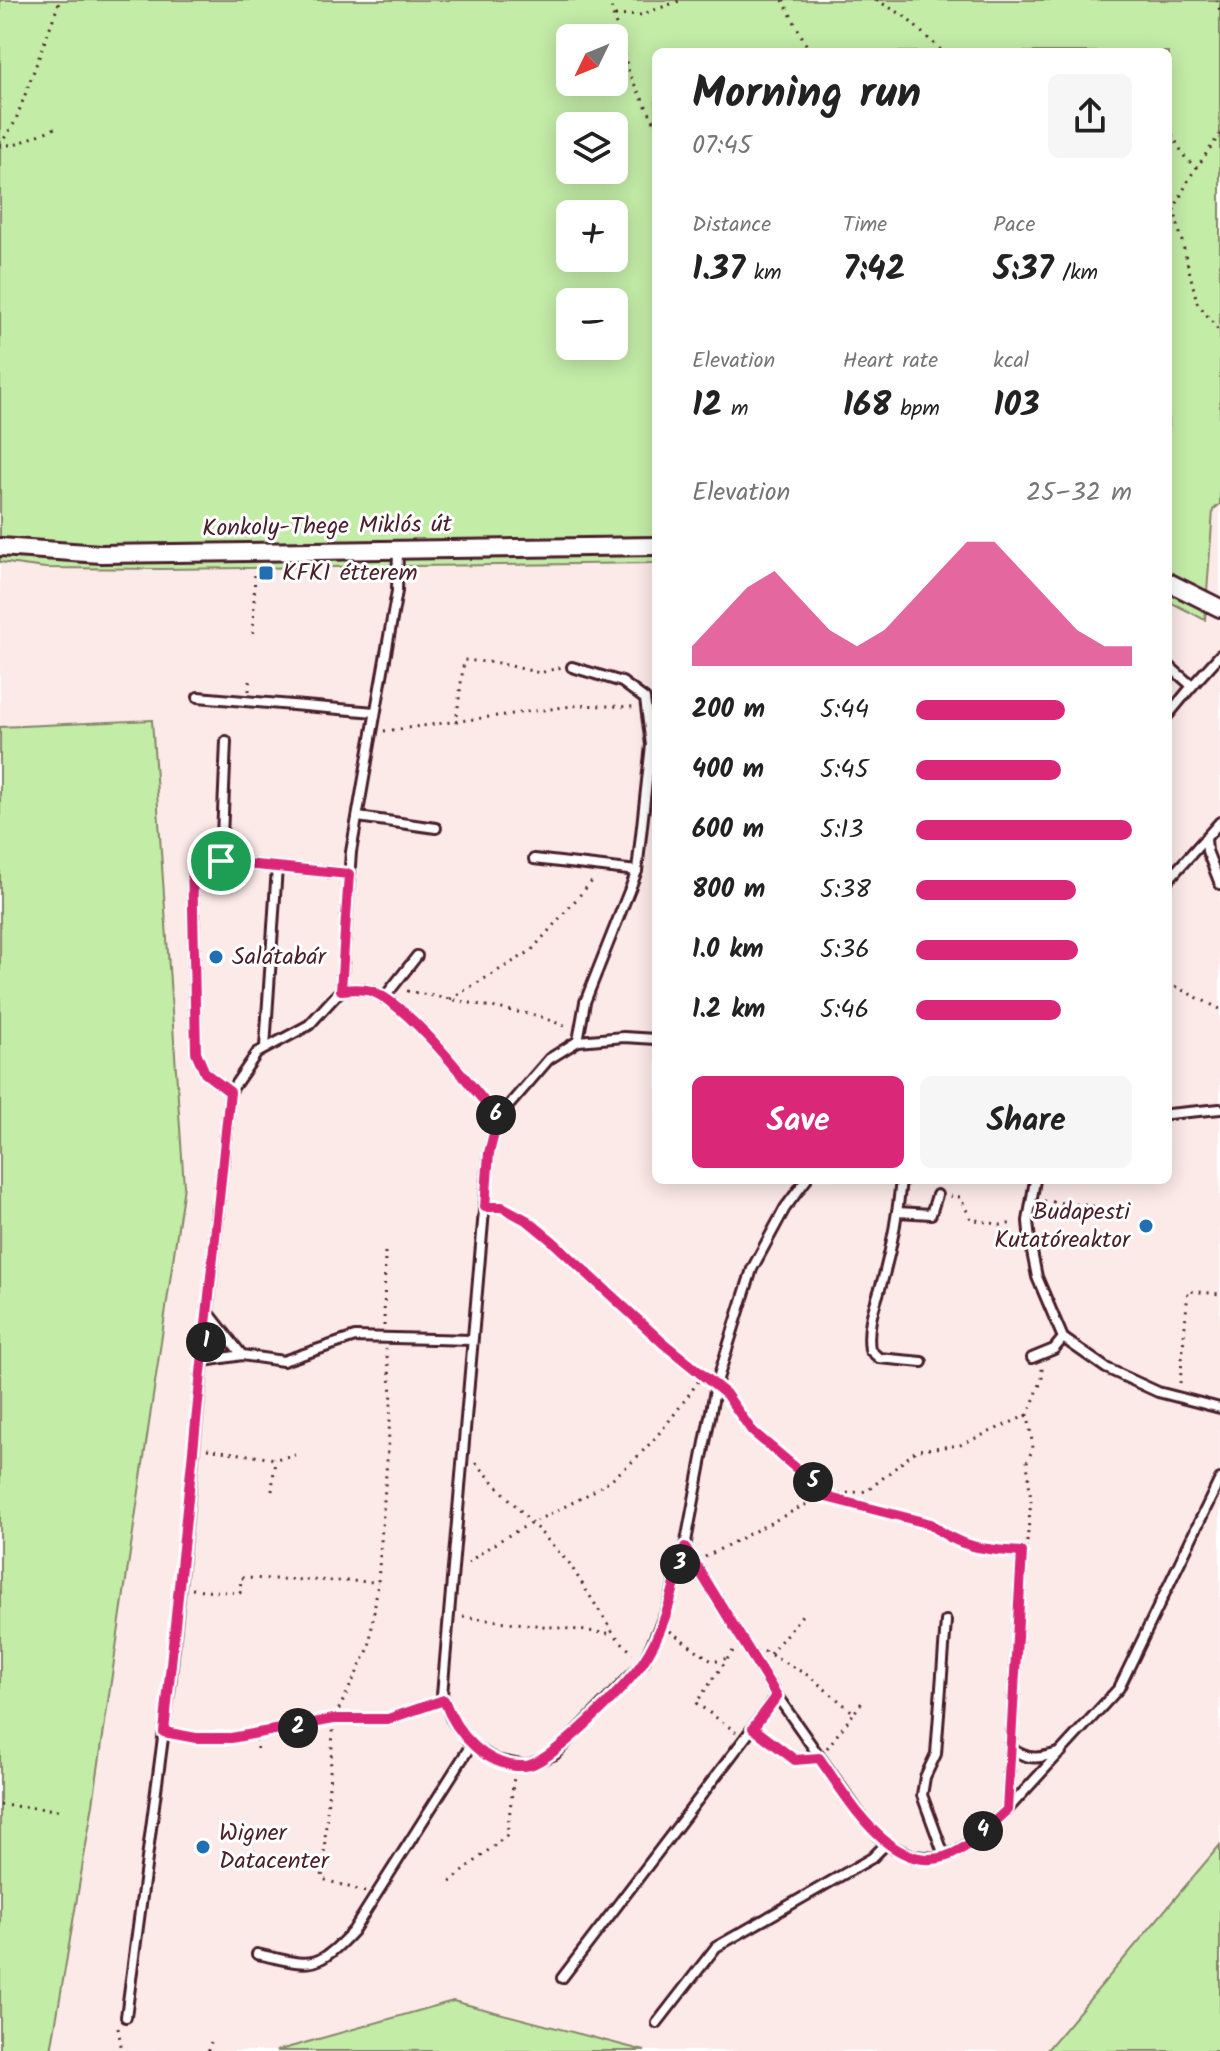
<!DOCTYPE html>
<html lang="en">
<head>
<meta charset="utf-8">
<style>
  body { margin:0; font-family:Kalam,sans-serif; background:#f6f6f6; color:#222; height:100vh; display:flex; flex-direction:column; font-size:30px; white-space:nowrap }
  * { box-sizing:border-box; margin:0 }
  p { font-size:26px; color:#767676 }
  .icon { flex:none; width:44px; height:44px; fill:none; stroke:currentColor; stroke-width:2; stroke-linecap:round; stroke-linejoin:round }
  .map { position:relative; flex:1; overflow:hidden }
  .details { position:absolute; left:652px; top:48px; width:520px; height:1136px; display:flex; flex-direction:column; background:#fff; border-radius:12px; box-shadow:0 4px 20px #0003 }
  .details>* { flex:none }
  .needle { width:52px; rotate:227deg }
  .buttons { position:absolute; left:556px; top:24px; display:grid; gap:16px }
  .buttons a { display:grid; place-items:center; width:72px; height:72px; border-radius:12px; background:#fff; box-shadow:0 4px 20px #0003; font-size:40px }
  .pin { position:absolute; display:grid; place-items:center; width:68px; height:68px; color:#fff; margin:-34px; border:4px solid #fff; border-radius:50%; box-shadow:0 2px 8px #0007 }
  .km { position:absolute; width:40px; height:40px; margin:-20px; border-radius:50%; background:#222; color:#fff; font-size:22px; line-height:40px; text-align:center }
  .round { display:grid; place-items:center; flex:none; width:84px; height:84px; border-radius:12px; background:#f6f6f6 }
  .overview { display:flex; align-items:center; justify-content:space-between; height:136px; padding:0 40px }
  h1 { font-size:44px; font-weight:800; line-height:60px }
  .figures { display:grid; grid-template-columns:repeat(3,1fr); gap:12px; height:136px; padding:8px 40px }
  .figures div { display:grid; align-content:center }
  .figures b { font-size:34px; font-weight:800 }
  .figures small { font-size:22px; font-weight:400 }
  .figures p { font-size:22px }
  .chart { height:224px; padding:16px 40px }
  .chart p { display:flex; justify-content:space-between }
  .chart svg { width:100%; height:144px; margin-top:8px; fill:#db2777; opacity:.7 }
  .button { display:flex; gap:16px; margin-top:auto; padding:16px 40px }
  .button a { flex:1; height:92px; border-radius:12px; background:#db2777; color:#fff; font-size:32px; font-weight:800; line-height:92px; text-align:center }
  .button a+a { background:#f6f6f6; color:#222 }
  ul { padding:0 40px; list-style:none; font-size:26px }
  li { display:grid; grid-template-columns:128px 96px 1fr; align-items:center; height:60px }
  li i { height:20px; border-radius:10px; background:#db2777 }
  .map>svg:first-child { display:block }
</style>
</head>
<body>
<div class="map">
<svg width="1220" height="2051" viewBox="0 0 1220 2051">
  <rect width="100%" height="100%" fill="#fff"/>
  <filter id="ink" filterUnits="userSpaceOnUse"><feTurbulence type="fractalNoise" baseFrequency=".0125" numOctaves="2"/><feDisplacementMap in="SourceGraphic" scale="16" xChannelSelector="R" yChannelSelector="G"/><feConvolveMatrix kernelMatrix="1 2 1 2 8 2 1 2 1" color-interpolation-filters="sRGB"/></filter>
  <g filter="url(#ink)">
    <path fill="#fceae8" d="M 1220,504 L 1220,1845 L 1046,2051 L 645,2051 L 453,2001 L 276,2051 L 51,2051 L 93,1804 L 184,1186 L 152,720 L 0,727 L 0,562 L 45,568 L 162,569 L 656,563 L 656,1180 L 1168,1180 L 1168,601 L 1205,619 L 1213,510 Z"/>
    <g fill="#c3eca7" stroke="#868669" stroke-width="2" fill-rule="evenodd">
      <path d="M 0,0 L 1220,0 L 1220,504 L 1213,510 L 1205,620 L 1168,601 L 1168,52 L 656,52 L 656,563 L 162,569 L 45,568 L 0,562 ZM 570,38 L 614,38 L 614,82 L 570,82 ZM 570,126 L 614,126 L 614,170 L 570,170 ZM 570,214 L 614,214 L 614,258 L 570,258 ZM 570,302 L 614,302 L 614,346 L 570,346 Z"/>
      <path d="M 152,720 L 184,1186 L 93,1804 L 51,2051 L 0,2051 L 0,727 Z"/>
      <path d="M 1220,1845 L 1220,2051 L 1046,2051 Z"/>
      <path d="M 453,2001 L 645,2051 L 276,2051 Z"/>
    </g>
    <g fill="none" stroke-linecap="round" stroke-linejoin="round">
      <g stroke="#4a1f2b" stroke-width="14">
        <g id="service">
          <path d="M 1168,665 L 1192,686 L 1168,715"/>
          <path d="M 572,667 L 622,682 L 645,699 L 651,745 L 637,871 L 585,1002 L 578,1041"/>
          <path d="M 1192,686 L 1220,655"/>
          <path d="M 198,697 L 375,712"/>
          <path d="M 358,817 L 436,828"/>
          <path d="M 1206,839 L 1207,851 L 1220,884"/>
          <path d="M 534,859 L 637,871"/>
          <path d="M 221,861 L 226,741"/>
          <path d="M 1168,880 L 1220,822"/>
          <path d="M 341,990 L 351,852 L 397,591 L 398,550"/>
          <path d="M 384,998 L 417,956"/>
          <path d="M 656,1039 L 624,1037 L 578,1041 L 549,1059 L 498,1118 L 489,1153 L 442,1695 L 451,1718 L 471,1745 L 496,1760 L 526,1766 L 555,1754 L 644,1662 L 667,1610 L 685,1547 L 716,1385 L 752,1269 L 785,1208 L 806,1180"/>
          <path d="M 265,1047 L 277,867"/>
          <path d="M 230,1092 L 205,1073 L 196,1052 L 192,859 L 349,874"/>
          <path d="M 1168,1114 L 1220,1109"/>
          <path d="M 901,1180 C 898,1211 892,1245 884,1275 C 877,1301 866,1322 870,1350 L 879,1358 L 922,1362"/>
          <path d="M 1035,1180 L 1028,1221 L 1030,1242 L 1037,1277 L 1063,1338 L 1106,1368 L 1158,1392 L 1220,1408"/>
          <path d="M 897,1212 L 931,1214 L 937,1195"/>
          <path d="M 209,1313 L 242,1355"/>
          <path d="M 1032,1358 L 1054,1349 L 1063,1338"/>
          <path d="M 204,1361 L 242,1355 L 283,1361 L 355,1337 L 472,1340"/>
          <path d="M 685,1547 L 777,1696 L 864,1820 L 886,1844 L 913,1856 L 936,1858 L 959,1851 L 1007,1810 L 1119,1688 L 1220,1479"/>
          <path d="M 1011,1748 C 1028,1761 1040,1759 1061,1752"/>
          <path d="M 1007,1809 L 1022,1552"/>
          <path d="M 944,1855 L 922,1795 L 925,1777 L 936,1754 L 946,1621"/>
          <path d="M 257,1954 C 310,1965 314,1973 353,1931 L 471,1745"/>
          <path d="M 562,1978 L 777,1696"/>
          <path d="M 126,2017 L 170,1685 L 230,1092 L 257,1053 L 309,1025 L 341,990 C 351,989 362,988 371,991 C 410,1005 470,1085 498,1118"/>
          <path d="M 657,2023 L 716,1947 L 872,1858 L 886,1844"/>
        </g>
      </g>
      <g stroke="#4a1f2b" stroke-width="22">
        <g id="minor">
          <path d="M 0,547 L 101,554 L 656,546"/>
          <path d="M 1168,582 L 1220,608"/>
        </g>
      </g>
      <g stroke="#4a1f2b" stroke-width="3" stroke-dasharray="2 6" stroke-linecap="butt">
        <path d="M 609,0 L 630,76 L 656,125"/>
        <path d="M 783,0 L 810,52"/>
        <path d="M 876,0 L 903,15 L 943,52"/>
        <path d="M 1217,0 L 1220,11"/>
        <path d="M 615,16 L 641,15 L 682,0"/>
        <path d="M 1168,128 L 1186,159 L 1197,167"/>
        <path d="M 1220,134 L 1190,177 L 1174,209 L 1197,302 L 1220,333"/>
        <path d="M 0,145 L 15,122 L 60,0"/>
        <path d="M 0,146 L 17,144 L 55,128"/>
        <path d="M 253,633 L 255,569"/>
        <path d="M 249,691 L 250,679"/>
        <path d="M 456,723 L 464,660 L 498,663 L 540,673 L 562,667"/>
        <path d="M 384,731 L 580,705 L 634,707"/>
        <path d="M 1168,983 L 1220,1009"/>
        <path d="M 407,991 L 539,1016 L 567,1027"/>
        <path d="M 450,999 L 531,951 L 593,880"/>
        <path d="M 950,1196 L 960,1197 L 971,1219 L 1001,1225 L 1015,1223"/>
        <path d="M 1044,1201 L 1112,1208"/>
        <path d="M 495,1207 L 528,1221 L 663,1343 L 706,1375"/>
        <path d="M 384,1326 L 385,1250"/>
        <path d="M 1180,1383 L 1188,1291 L 1220,1294"/>
        <path d="M 726,1394 L 752,1431 L 828,1495"/>
        <path d="M 207,1449 L 275,1459 L 295,1455"/>
        <path d="M 476,1463 L 569,1563 L 614,1634 L 633,1654"/>
        <path d="M 272,1491 L 275,1459"/>
        <path d="M 1027,1542 L 1031,1501 L 1027,1462 L 1033,1448 L 1028,1415 L 1042,1379 L 1042,1366"/>
        <path d="M 1011,1551 C 979,1549 955,1546 931,1524 L 822,1496 L 867,1491 L 917,1450 L 960,1445 L 1028,1415"/>
        <path d="M 705,1557 L 822,1496"/>
        <path d="M 468,1563 C 505,1532 548,1517 590,1493 C 639,1465 672,1419 704,1373"/>
        <path d="M 192,1589 L 240,1593 L 241,1578 L 378,1582"/>
        <path d="M 463,1617 L 614,1634"/>
        <path d="M 670,1631 L 713,1662 L 728,1658"/>
        <path d="M 733,1651 L 696,1703 L 736,1732"/>
        <path d="M 764,1651 L 809,1676 L 854,1713 L 863,1701"/>
        <path d="M 770,1654 L 803,1614"/>
        <path d="M 177,1735 L 196,1738 L 256,1735"/>
        <path d="M 761,1735 L 795,1760 L 805,1759"/>
        <path d="M 827,1748 L 854,1713"/>
        <path d="M 257,1749 L 256,1735 L 334,1719 L 388,1719 L 433,1704"/>
        <path d="M 0,1805 L 59,1810"/>
        <path d="M 450,1882 L 507,1835 L 514,1776"/>
        <path d="M 365,1892 L 322,1879 L 334,1719 L 369,1648 L 378,1582 L 392,1392 L 386,1349"/>
        <path d="M 118,2028 L 122,2051"/>
        <path d="M 208,2051 L 211,2042"/>
      </g>
      <use href="#service" stroke="#fff" stroke-width="8"/>
      <use href="#minor" stroke="#fff" stroke-width="16"/>
    </g>
  </g>
  <g fill="none" stroke-linecap="round" stroke-linejoin="round" filter="url(#ink)">
    <g stroke="#fff" stroke-width="16">
      <path id="route" d="M 192,859 L 349,874 L 341,990 C 351,989 362,988 371,991 C 410,1005 470,1085 498,1118 L 489,1153 L 485,1207 L 502,1207 L 528,1221 L 551,1240 L 663,1343 L 726,1394 L 752,1431 L 828,1495 L 822,1496 L 931,1524 C 958,1548 987,1550 1022,1552 L 1007,1810 C 992,1823 977,1840 960,1850 C 896,1888 849,1799 819,1758 L 795,1760 L 753,1728 L 777,1696 L 685,1547 C 674,1585 666,1629 643,1662 C 628,1685 550,1765 525,1766 C 486,1768 456,1733 444,1700 L 388,1719 L 334,1719 L 231,1738 L 196,1738 L 164,1732 L 230,1092 L 205,1073 L 196,1052 Z"/>
    </g>
    <use href="#route" stroke="#db2777" stroke-width="10"/>
  </g>
  <g fill="#1f6fb2" stroke="#fff" stroke-width="3">
    <rect x="258" y="565" width="16" height="16" rx="4"/>
    <circle cx="216" cy="957" r="8"/>
    <circle cx="1146" cy="1226" r="8"/>
    <circle cx="203" cy="1847" r="8"/>
  </g>
  <g text-anchor="middle" dominant-baseline="central" stroke-width="6" stroke-linejoin="round" paint-order="stroke">
    <g font-size="24" fill="#4a1f2b" stroke="#fff">
      <text transform="translate(327 527) rotate(-1)">Konkoly-Thege Miklós út</text>
    </g>
    <g font-size="24" fill="#4a1f2b" stroke="#fff" text-anchor="start">
      <text x="282" y="573">KFKI étterem</text>
      <text x="232" y="957">Salátabár</text>
      <text x="1130" y="1212" text-anchor="end">Budapesti<tspan x="1130" dy="28">Kutatóreaktor</tspan></text>
      <text x="219" y="1833">Wigner<tspan x="219" dy="28">Datacenter</tspan></text>
    </g>
  </g>
</svg>
<div class="buttons">
<a><svg class="needle" viewBox="-14 -14 28 28"><path d="M0-13l5 13h-10z" fill="#e53935"/><path d="M0 13l5-13h-10z" fill="#767676"/></svg></a>
<a><svg class="icon" aria-label="layers" viewBox="0 0 24 24"><path d="M12 4l9 5-9 5-9-5zM3 14l9 5 9-5"/></svg></a>
<a>+</a>
<a>−</a>
</div>
<div class="pin" style="left:221px;top:861px;background:#1e9e55"><svg class="icon" aria-label="arrive" viewBox="0 0 24 24"><path d="M6 21V4h12l-3 4 3 4H6"/></svg></div>
<b class="km" style="left:206px;top:1342px">1</b>
<b class="km" style="left:298px;top:1728px">2</b>
<b class="km" style="left:680px;top:1564px">3</b>
<b class="km" style="left:983px;top:1831px">4</b>
<b class="km" style="left:813px;top:1482px">5</b>
<b class="km" style="left:496px;top:1115px">6</b>
<section class="details">
<div class="overview"><div><h1>Morning run</h1><p>07:45</p></div><a class="round"><svg class="icon" aria-label="share" viewBox="0 0 24 24"><path d="M12 15V3M7 8l5-5 5 5M5 13v7h14v-7"/></svg></a></div>
<div class="figures">
<div><p>Distance</p><b>1.37<small> km</small></b></div>
<div><p>Time</p><b>7:42</b></div>
<div><p>Pace</p><b>5:37<small> /km</small></b></div>
</div>
<div class="figures">
<div><p>Elevation</p><b>12<small> m</small></b></div>
<div><p>Heart rate</p><b>168<small> bpm</small></b></div>
<div><p>kcal</p><b>103</b></div>
</div>
<div class="chart"><p><span>Elevation</span>25–32 m</p>
<svg viewBox="0 0 160 44" preserveAspectRatio="none"><path d="M0 44V38L10 29L20 20L30 15L40 24L50 33L60 38L70 33L80 24L90 15L100 6L110 6L120 15L130 24L140 33L150 38L160 38V44z"/></svg>
</div>
<ul>
<li><b>200 m</b>5:44<i style="width:69%"></i></li>
<li><b>400 m</b>5:45<i style="width:67%"></i></li>
<li><b>600 m</b>5:13<i style="width:100%"></i></li>
<li><b>800 m</b>5:38<i style="width:74%"></i></li>
<li><b>1.0 km</b>5:36<i style="width:75%"></i></li>
<li><b>1.2 km</b>5:46<i style="width:67%"></i></li>
</ul>
<div class="button"><a>Save</a><a>Share</a></div>
</section>
</div>
</body>
</html>
